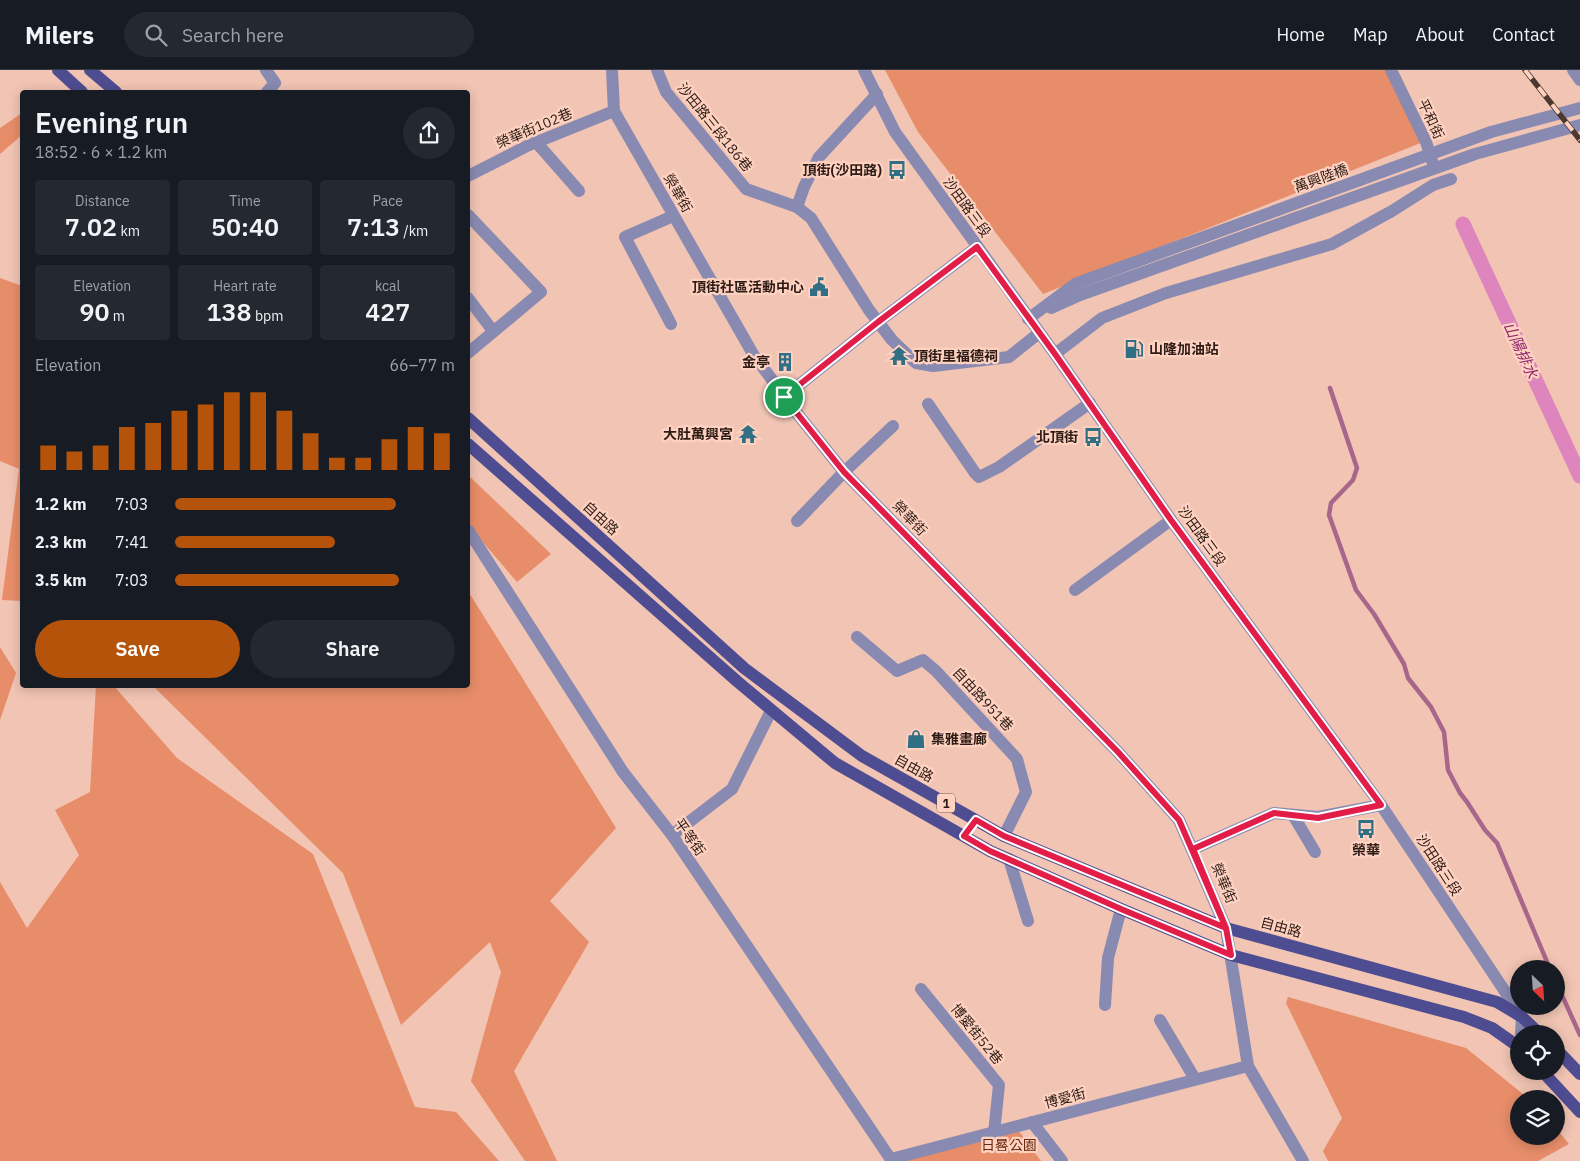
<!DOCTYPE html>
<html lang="en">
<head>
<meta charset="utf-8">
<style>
  body { margin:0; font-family:"IBM Plex Sans","Noto Sans TC",sans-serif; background:#242831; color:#f1f3f6; height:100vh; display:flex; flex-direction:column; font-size:19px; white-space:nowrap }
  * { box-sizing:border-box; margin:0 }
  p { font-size:16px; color:#9ea1a6 }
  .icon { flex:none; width:28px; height:28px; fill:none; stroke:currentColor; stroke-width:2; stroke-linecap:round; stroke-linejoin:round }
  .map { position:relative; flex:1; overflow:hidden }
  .panel { position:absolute; left:20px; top:20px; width:450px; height:598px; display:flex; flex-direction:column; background:#171b24; border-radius:5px; box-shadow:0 2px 12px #0003 }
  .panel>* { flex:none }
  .needle { width:32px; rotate:155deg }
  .fabs { position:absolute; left:1510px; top:890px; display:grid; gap:10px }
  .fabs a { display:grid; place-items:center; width:55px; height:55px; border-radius:50%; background:#171b24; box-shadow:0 2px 12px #0003; font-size:25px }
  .pin { position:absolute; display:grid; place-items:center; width:42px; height:42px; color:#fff; margin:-21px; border:2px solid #fff; border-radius:50%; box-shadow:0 1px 5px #0007 }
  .round { display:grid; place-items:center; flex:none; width:52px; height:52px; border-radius:26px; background:#242831 }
  .summary { display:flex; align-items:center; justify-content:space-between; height:85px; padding:0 15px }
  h1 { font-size:28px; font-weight:600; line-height:38px }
  .figures { display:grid; grid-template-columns:repeat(3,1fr); gap:8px; height:85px; padding:5px 15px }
  .figures div { display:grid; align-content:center; border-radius:5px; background:#242831; text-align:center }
  .figures b { font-size:25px; font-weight:600 }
  .figures small { font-size:14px; font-weight:400 }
  .figures p { font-size:14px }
  .chart { height:140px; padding:10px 15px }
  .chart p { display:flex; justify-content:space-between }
  .chart svg { width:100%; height:90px; margin-top:5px; stroke:#b45309; stroke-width:6 }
  .action { display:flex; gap:10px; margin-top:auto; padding:10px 15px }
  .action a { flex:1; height:58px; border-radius:30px; background:#b45309; color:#fff; font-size:20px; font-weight:600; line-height:58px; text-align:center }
  .action a+a { background:#242831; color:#f1f3f6 }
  ul { padding:0 15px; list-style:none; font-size:16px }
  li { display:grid; grid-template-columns:80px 60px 1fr; align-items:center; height:38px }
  li i { height:12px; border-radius:6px; background:#b45309 }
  header { display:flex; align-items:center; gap:30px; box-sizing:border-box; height:70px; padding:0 25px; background:#171b24; border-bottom:1px solid #363941 }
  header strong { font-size:24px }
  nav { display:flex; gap:28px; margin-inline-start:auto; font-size:18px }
  .search { width:350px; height:45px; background:#242831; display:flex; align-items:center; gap:12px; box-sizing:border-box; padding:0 18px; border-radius:28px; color:#9ea1a6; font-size:19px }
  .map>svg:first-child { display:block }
</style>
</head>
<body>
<header>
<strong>Milers</strong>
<div class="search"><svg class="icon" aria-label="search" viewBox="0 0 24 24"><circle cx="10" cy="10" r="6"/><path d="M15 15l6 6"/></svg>Search here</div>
<nav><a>Home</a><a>Map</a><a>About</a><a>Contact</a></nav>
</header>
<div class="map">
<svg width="1580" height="1091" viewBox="0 0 1580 1091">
  <rect width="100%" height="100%" fill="#f1c4b3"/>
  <g fill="#e78d69">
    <path d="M 885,0 L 1388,0 L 1423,72 L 1043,224 L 918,62 Z"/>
    <path d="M 22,43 L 22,65 L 0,84 L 0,58 Z"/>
    <path d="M 0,208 L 22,216 L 22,531 L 2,530 L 19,399 L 0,391 Z"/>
    <path d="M 468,405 L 551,484 L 517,512 L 468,455 Z"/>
    <path d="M 468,521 L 616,758 L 550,831 L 589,872 L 514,1001 L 557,1091 L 525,1091 L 471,1011 L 501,902 L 490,872 L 401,955 L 343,803 L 152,615 L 468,615 Z"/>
    <path d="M 0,577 L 16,603 L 0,650 Z"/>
    <path d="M 96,615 L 113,615 L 177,688 L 313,784 L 415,1037 L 456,1042 L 499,1091 L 0,1091 L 0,812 L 27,858 L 79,785 L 55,740 L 90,722 Z"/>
    <path d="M 1288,927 L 1466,978 L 1529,1029 L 1519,1029 L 1519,1066 L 1556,1066 L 1556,1058 L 1569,1074 L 1538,1091 L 1328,1091 L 1323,1081 L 1342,1048 L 1286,933 Z"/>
    <path d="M 1016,1057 L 1041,1091 L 902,1091 Z"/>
  </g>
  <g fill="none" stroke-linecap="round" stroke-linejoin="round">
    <g stroke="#a9668b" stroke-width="4.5">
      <path d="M 1330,318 L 1357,398 L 1353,410 L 1331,433 L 1329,445 L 1356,520 L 1374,544 L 1404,594 L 1408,608 L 1431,637 L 1444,662 L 1448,700 L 1460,723 L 1467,732 L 1485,760 L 1497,773 L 1550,899"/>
      <path d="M 1556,912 L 1580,965"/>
    </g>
    <path stroke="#de85bd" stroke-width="15" d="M 1463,154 L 1580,406"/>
    <g stroke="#888ab1" stroke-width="12">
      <path d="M 266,0 L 275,13 L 267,22"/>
      <path d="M 612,0 L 614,41 L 753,284 L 796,342 L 844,402 L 1118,682 L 1179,750 L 1226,858 L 1248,996 L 1303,1091"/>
      <path d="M 657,0 L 666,22 L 746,119 L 797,137 L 811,148 L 869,240 L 892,270 L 916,293 L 933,296 L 1009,287 L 1039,263"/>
      <path d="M 864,0 L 895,62 L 1055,284 L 1171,450 L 1381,735 L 1522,947 L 1521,964"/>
      <path d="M 1391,0 L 1426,72 L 1432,91"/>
      <path d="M 1573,0 L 1580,10"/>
      <path d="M 536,72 L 579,121"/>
      <path d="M 468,106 L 527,76 L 614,41"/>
      <path d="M 797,137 L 804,117 L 819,87 L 877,24"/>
      <path d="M 468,145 L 541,222 L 468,283"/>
      <path d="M 468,228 L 493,261"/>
      <path d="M 1051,238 L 1080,225 L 1475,84 L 1580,55"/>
      <path d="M 1028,249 L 1075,214 L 1491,62 L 1580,38"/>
      <path d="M 671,254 L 625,167 L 673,146"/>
      <path d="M 1055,284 L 1102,248 L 1166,223 L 1332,174 L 1392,141 L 1433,115 L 1451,109"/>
      <path d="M 784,327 L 878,252 L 977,177"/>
      <path d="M 928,334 L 975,403 L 979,407 L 999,397 L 1090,333"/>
      <path d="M 797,451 L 844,402 L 893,356"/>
      <path d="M 468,460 L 623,702 L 672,765 L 892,1091"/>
      <path d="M 1075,520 L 1171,450"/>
      <path d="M 857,567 L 897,601 L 923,590 L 936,601 L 1017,689 L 1026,722 L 1004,766"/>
      <path d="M 1293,745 L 1315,782"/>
      <path d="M 672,765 L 732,719 L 771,641"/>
      <path d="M 1193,779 L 1274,743 L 1318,747 L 1381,735"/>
      <path d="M 1009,789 L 1028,851"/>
      <path d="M 921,919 L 999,1015 L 994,1063"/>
      <path d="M 1105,935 L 1108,888 L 1121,839"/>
      <path d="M 1160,950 L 1195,1009"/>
      <path d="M 1032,1052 L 1062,1091"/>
      <path d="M 891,1089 L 1248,996"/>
    </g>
    <g stroke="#4f4d92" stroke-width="12">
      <path d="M 58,0 L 82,22"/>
      <path d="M 90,0 L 116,22"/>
      <path d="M 468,348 L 744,598 L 862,686 L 1004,766 L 1226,858 L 1497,932 L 1522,947 L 1540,964"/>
      <path d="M 468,374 L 738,612 L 835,693 L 990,781 L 1121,839 L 1231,885 L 1464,947 L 1492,958 L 1519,977"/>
      <path d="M 1556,979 L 1580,1004"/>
      <path d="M 1542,1001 L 1580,1042"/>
    </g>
    <g stroke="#4d382f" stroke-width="5.5">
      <path id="rail" d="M 1525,0 L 1580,70"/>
    </g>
    <use href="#rail" stroke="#ffd1c0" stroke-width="4" stroke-dasharray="11" stroke-linecap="butt"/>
  </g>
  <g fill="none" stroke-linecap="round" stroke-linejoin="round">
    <g stroke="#fff" stroke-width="10">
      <path id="route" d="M 784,327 L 844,402 L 1118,682 L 1179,750 L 1226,858 L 1004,766 L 976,750 L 964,766 L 990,781 L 1121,839 L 1231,885 L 1226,858 L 1193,779 L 1274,743 L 1318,748 L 1381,735 L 1171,450 L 1055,284 L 977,177 L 878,252 L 784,327"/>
    </g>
    <use href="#route" stroke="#e11d48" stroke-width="6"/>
  </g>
  <defs>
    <g id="bus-bare" transform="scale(1.5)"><path d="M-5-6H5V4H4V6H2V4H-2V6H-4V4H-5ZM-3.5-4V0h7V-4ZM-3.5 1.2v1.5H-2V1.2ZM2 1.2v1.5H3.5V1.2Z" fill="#306f84" stroke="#ffd1c0" stroke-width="2.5" paint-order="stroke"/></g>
    <g id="civic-bare" transform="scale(1.5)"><path d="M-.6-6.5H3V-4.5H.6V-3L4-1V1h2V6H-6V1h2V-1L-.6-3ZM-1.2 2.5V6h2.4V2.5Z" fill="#306f84" stroke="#ffd1c0" stroke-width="2.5" paint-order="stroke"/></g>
    <g id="fuel-bare" transform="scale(1.5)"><path d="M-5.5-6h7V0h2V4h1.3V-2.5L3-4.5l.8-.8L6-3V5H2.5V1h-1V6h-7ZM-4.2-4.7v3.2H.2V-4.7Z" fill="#306f84" stroke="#ffd1c0" stroke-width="2.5" paint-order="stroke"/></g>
    <g id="temple-bare" transform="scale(1.5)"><path d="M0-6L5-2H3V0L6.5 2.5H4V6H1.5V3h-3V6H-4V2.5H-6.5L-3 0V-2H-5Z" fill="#306f84" stroke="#ffd1c0" stroke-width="2.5" paint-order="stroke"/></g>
    <g id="building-bare" transform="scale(1.5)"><path d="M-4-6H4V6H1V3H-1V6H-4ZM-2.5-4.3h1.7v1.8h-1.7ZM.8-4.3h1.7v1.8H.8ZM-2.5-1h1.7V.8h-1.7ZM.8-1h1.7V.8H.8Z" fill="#306f84" stroke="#ffd1c0" stroke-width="2.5" paint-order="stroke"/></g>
    <g id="shop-bare" transform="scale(1.5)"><path d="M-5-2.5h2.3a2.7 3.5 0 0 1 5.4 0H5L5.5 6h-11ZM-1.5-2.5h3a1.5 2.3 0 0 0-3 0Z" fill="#306f84" stroke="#ffd1c0" stroke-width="2.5" paint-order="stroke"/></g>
  </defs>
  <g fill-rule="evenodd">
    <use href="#bus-bare" x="897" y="100"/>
    <use href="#civic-bare" x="819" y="217"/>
    <use href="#fuel-bare" x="1134" y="279"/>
    <use href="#temple-bare" x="899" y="286"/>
    <use href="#building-bare" x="785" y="292"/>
    <use href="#temple-bare" x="748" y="364"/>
    <use href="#bus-bare" x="1093" y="367"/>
    <use href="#shop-bare" x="916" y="669"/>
    <use href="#bus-bare" x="1366" y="759"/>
  </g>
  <g text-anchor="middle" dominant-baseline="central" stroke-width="4.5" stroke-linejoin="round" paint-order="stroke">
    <rect fill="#ffd1c0" stroke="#6b5248" stroke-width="1" x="937" y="723.5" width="18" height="19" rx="4"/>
    <g font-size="12" font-weight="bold" fill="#2c1c15">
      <text x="946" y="733">1</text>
    </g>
    <g font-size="14" fill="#2c1c15" stroke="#ffd1c0">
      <text transform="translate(1431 49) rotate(65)">平和街</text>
      <text transform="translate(715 57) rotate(51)">沙田路三段186巷</text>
      <text transform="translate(534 58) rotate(-23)">榮華街102巷</text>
      <text transform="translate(1321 108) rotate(-20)">萬興陸橋</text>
      <text transform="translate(678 123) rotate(60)">榮華街</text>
      <text transform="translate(967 137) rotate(54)">沙田路三段</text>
      <text transform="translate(601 448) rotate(42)">自由路</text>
      <text transform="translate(910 448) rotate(46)">榮華街</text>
      <text transform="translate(1202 466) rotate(54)">沙田路三段</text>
      <text transform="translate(983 629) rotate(47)">自由路951巷</text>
      <text transform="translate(914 698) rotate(29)">自由路</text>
      <text transform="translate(690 767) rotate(55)">平等街</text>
      <text transform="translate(1439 795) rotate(57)">沙田路三段</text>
      <text transform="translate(1224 813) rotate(67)">榮華街</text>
      <text transform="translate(1281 857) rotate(15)">自由路</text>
      <text transform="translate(977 964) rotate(51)">博愛街52巷</text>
      <text transform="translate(1065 1028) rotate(-15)">博愛街</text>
    </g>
    <g font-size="14" font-weight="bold" fill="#2c1c15" stroke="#ffd1c0" text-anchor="end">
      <text x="882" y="100">頂街(沙田路)</text>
      <text x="804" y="217">頂街社區活動中心</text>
      <text x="1149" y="279" text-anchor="start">山隆加油站</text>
      <text x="914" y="286" text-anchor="start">頂街里福德祠</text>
      <text x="770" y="292">金亭</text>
      <text x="733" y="364">大肚萬興宮</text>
      <text x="1078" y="367">北頂街</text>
      <text x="931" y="669" text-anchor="start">集雅畫廊</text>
      <text x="1366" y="780" text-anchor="middle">榮華</text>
    </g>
    <g font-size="14" fill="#66290e" stroke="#ffd1c0">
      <text x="1009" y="1075">日晷公園</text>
    </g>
    <g font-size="15" font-style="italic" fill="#8e266f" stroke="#ffd1c0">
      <text transform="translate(1521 280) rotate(65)">山陽排水</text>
    </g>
  </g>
</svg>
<div class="fabs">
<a><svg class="needle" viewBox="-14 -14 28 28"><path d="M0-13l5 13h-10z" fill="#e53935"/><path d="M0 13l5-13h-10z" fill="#9ea1a6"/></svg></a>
<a><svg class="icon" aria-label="locate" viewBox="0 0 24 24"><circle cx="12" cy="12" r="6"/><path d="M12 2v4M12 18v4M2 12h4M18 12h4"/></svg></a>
<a><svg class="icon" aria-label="layers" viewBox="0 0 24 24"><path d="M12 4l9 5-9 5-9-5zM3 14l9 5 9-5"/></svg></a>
</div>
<div class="pin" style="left:784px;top:327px;background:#1e9e55"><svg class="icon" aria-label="arrive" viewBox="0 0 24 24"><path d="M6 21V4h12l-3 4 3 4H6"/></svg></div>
<section class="panel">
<div class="summary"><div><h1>Evening run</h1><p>18:52 · 6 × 1.2 km</p></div><a class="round"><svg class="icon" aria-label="share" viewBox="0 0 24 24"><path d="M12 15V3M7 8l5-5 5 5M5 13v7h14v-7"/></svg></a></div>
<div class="figures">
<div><p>Distance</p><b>7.02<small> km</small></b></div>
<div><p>Time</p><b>50:40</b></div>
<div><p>Pace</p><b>7:13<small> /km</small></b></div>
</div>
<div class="figures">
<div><p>Elevation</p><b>90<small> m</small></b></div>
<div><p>Heart rate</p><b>138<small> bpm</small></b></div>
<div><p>kcal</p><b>427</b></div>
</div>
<div class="chart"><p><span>Elevation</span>66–77 m</p>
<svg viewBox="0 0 160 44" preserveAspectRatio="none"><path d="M5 44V32M15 44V35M25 44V32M35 44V23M45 44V21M55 44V15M65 44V12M75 44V6M85 44V6M95 44V15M105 44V26M115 44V38M125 44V38M135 44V29M145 44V23M155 44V26"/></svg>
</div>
<ul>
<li><b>1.2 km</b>7:03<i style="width:79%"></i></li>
<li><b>2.3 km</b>7:41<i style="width:57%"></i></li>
<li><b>3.5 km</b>7:03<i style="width:80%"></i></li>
</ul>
<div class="action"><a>Save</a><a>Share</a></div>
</section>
</div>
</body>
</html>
